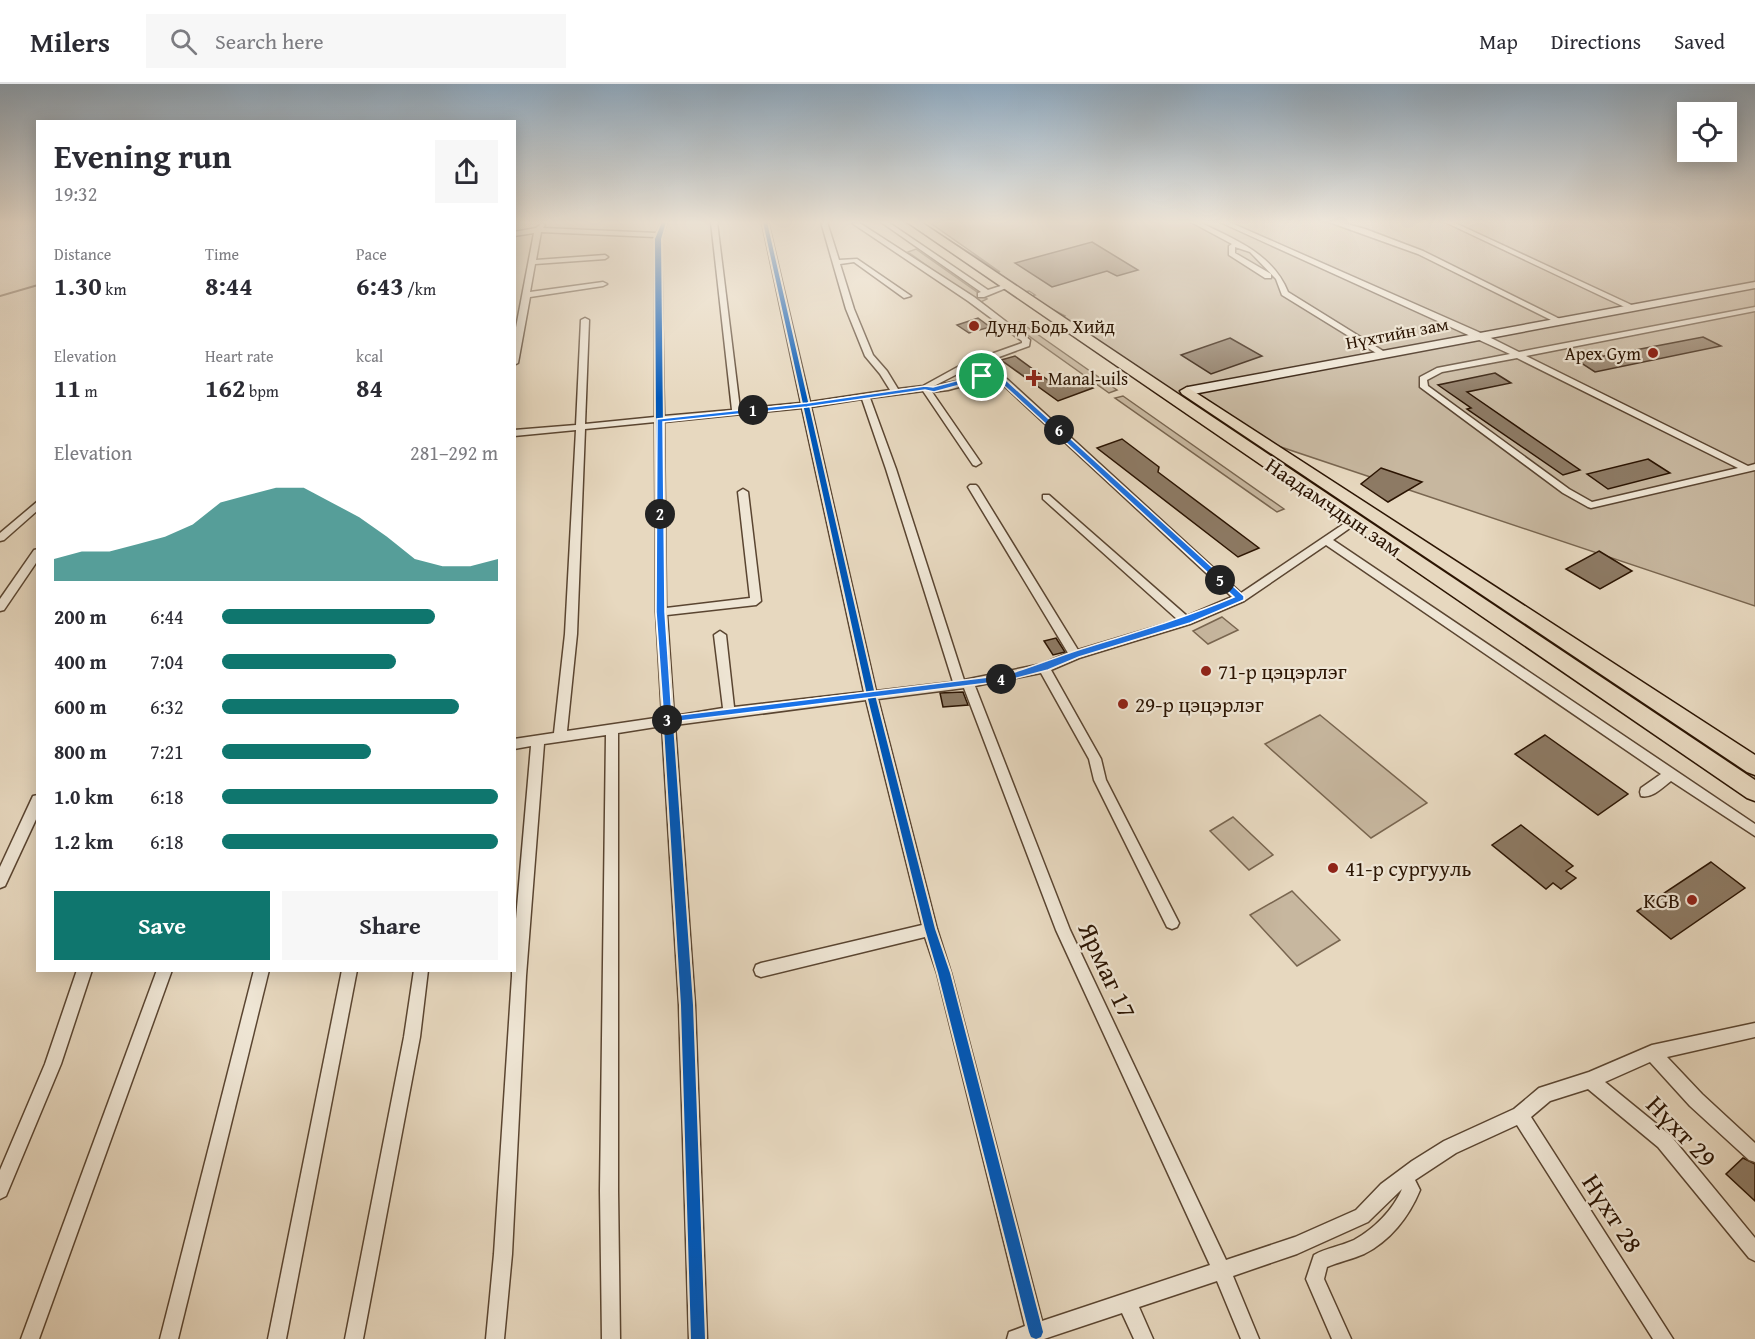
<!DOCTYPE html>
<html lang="en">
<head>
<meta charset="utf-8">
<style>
  body { margin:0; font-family:"Gentium Book Plus",serif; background:#f7f7f7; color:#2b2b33; height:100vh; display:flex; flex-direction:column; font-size:22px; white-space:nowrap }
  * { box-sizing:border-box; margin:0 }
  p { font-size:20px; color:#7c7c81 }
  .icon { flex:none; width:33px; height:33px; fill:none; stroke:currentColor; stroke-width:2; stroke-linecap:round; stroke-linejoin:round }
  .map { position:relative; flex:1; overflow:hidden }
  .side { position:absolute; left:36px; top:36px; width:480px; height:852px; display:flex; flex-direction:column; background:#fff; border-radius:0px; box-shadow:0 3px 15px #0003 }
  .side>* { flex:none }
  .buttons { position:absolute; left:1677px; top:18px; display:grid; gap:12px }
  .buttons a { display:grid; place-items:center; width:60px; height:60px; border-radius:0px; background:#fff; box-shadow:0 3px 15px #0003; font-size:30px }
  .pin { position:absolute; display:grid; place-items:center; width:51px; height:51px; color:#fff; margin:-26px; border:3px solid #fff; border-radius:50%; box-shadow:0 2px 6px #0007 }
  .km { position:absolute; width:30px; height:30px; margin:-15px; border-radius:50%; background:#222; color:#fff; font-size:16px; line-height:30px; text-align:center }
  .round { display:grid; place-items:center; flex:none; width:63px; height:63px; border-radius:0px; background:#f7f7f7 }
  .head { display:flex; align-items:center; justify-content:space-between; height:102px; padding:0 18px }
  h1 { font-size:33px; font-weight:700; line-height:45px }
  .stats { display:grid; grid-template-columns:repeat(3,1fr); gap:9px; height:102px; padding:6px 18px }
  .stats div { display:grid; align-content:center }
  .stats b { font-size:26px; font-weight:700 }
  .stats small { font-size:16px; font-weight:400 }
  .stats p { font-size:16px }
  .chart { height:168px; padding:12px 18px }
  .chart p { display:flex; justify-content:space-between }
  .chart svg { width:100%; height:108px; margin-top:6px; fill:#0f766e; opacity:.7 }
  .button { display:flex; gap:12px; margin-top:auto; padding:12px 18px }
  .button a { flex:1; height:69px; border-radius:0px; background:#0f766e; color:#fff; font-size:24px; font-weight:700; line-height:69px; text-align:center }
  .button a+a { background:#f7f7f7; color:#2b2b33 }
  ul { padding:0 18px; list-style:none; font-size:20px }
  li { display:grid; grid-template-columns:96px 72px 1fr; align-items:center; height:45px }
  li i { height:15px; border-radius:8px; background:#0f766e }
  header { display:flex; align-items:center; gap:36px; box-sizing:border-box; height:84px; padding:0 30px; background:#fff; border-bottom:2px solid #e1e1e2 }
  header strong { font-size:28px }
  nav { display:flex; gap:33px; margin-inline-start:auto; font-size:21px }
  .search { width:420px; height:54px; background:#f7f7f7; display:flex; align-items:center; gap:15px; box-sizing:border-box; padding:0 21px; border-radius:0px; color:#7c7c81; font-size:22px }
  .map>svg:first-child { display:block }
</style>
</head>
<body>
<header>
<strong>Milers</strong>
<div class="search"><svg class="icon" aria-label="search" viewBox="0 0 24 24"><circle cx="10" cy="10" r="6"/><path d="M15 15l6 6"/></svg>Search here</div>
<nav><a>Map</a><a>Directions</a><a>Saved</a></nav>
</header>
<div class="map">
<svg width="1755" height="1255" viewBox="0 0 1755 1255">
  <rect width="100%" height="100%" fill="#e7d8bf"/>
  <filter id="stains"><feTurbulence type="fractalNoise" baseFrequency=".00333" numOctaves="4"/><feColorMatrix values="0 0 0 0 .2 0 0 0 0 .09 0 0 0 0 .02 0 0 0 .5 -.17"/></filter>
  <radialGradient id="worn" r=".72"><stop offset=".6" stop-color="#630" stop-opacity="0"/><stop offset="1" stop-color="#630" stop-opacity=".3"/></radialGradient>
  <g fill="#c7b79f" stroke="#796650" stroke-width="1.5">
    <path d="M 929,138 L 1755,138 L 1755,522 L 1251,353 L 1475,505 L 1471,507 L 1138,286 L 1138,283 L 1063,234 L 1065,232 L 1029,213 L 1035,211 L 1029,207 L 1024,208 L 927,142 L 1000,188 Z"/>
    <path d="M 916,165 L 987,215 L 979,219 L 908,168 Z"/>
    <path d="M 1020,238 L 1117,306 L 1109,309 L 1012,240 Z"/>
    <path d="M 1123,312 L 1284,425 L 1277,428 L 1115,314 Z"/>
    <path d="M 1497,519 L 1755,689 L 1755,700 L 1492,520 Z"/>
    <path d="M 1222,533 L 1238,546 L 1208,560 L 1193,547 Z"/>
    <path d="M 1320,631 L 1427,719 L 1371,754 L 1265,660 Z"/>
    <path d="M 1233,733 L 1273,771 L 1249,786 L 1210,747 Z"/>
    <path d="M 1292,807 L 1340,856 L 1297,882 L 1250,831 Z"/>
  </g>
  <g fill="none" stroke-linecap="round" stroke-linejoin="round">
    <path stroke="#75614d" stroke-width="2" d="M 0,212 L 38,201"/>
  </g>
  <g fill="#8d7a64" stroke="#2b1402" stroke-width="1.5">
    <path d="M 1092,158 L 1138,186 L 1117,192 L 1107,187 L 1052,203 L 1015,179 Z"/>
    <path d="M 978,234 L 990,243 L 969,249 L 957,241 Z"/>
    <path d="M 1703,253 L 1721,262 L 1595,288 L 1578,277 Z"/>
    <path d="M 1230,254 L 1262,272 L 1211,290 L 1181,271 Z"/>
    <path d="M 1015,272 L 1056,302 L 1078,294 L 1093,304 L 1058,317 L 1001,276 Z"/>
    <path d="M 1495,289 L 1511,299 L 1467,308 L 1580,386 L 1563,391 L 1467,325 L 1471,324 L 1438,301 Z"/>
    <path d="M 1122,355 L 1159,383 L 1158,388 L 1259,464 L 1238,473 L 1097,364 Z"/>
    <path d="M 1648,375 L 1670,389 L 1608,405 L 1587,390 Z"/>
    <path d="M 1381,384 L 1422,398 L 1388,418 L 1361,400 Z"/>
    <path d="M 1599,467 L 1632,487 L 1600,505 L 1566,485 Z"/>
    <path d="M 1056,554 L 1065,568 L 1053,571 L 1044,557 Z"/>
    <path d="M 963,608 L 968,621 L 943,623 L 940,609 Z"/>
    <path d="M 1545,651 L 1628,710 L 1598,731 L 1515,670 Z"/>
    <path d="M 1521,741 L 1573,782 L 1566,787 L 1576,794 L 1561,805 L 1553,799 L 1546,805 L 1492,761 Z"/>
    <path d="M 1711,778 L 1745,804 L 1671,855 L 1637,827 Z"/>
    <path d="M 1743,1074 L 1755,1080 L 1755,1117 L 1726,1090 Z"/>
  </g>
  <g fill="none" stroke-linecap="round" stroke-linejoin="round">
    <g stroke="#5a4531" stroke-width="3">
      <g id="minor">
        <path d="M 661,138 L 667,138 L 661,155 L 664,332 L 732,326 L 711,138 L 717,138 L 740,325 L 801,319 L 762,138 L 768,138 L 810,318 L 890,306 L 880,290 L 865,272 L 846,225 L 821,138 L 827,138 L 839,176 L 857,175 L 911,212 L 904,214 L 854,178 L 840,180 L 854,225 L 873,271 L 887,287 L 898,305 L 923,302 L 963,280 L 1022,259 L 1022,257 L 968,217 L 852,139 L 858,138 L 974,213 L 1030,256 L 1029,262 L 969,284 L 934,302 L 985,291 L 1007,295 L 1241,509 L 1351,435 L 1357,435 L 1357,439 L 1333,456 L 1755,740 L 1755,752 L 1671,697 C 1663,703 1652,715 1641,712 L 1640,708 L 1641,704 L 1661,690 L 1326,461 L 1244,517 L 1190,540 L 1079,574 L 1051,586 L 1101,675 L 1106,696 L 1177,835 L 1179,839 L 1177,843 L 1172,845 L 1167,843 L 1094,696 L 1089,675 L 1041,589 L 975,602 L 1070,846 L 1226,1176 L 1295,1153 L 1356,1126 L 1381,1100 L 1412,1077 L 1444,1057 L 1514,1025 L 1539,1004 L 1589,988 L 1652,961 L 1755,939 L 1755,953 L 1667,973 L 1702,1010 L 1755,1059 L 1755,1078 L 1749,1076 L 1690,1022 L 1650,978 L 1605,998 L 1670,1051 L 1755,1154 L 1755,1177 L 1749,1174 L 1658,1063 L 1588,1005 L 1550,1017 L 1531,1033 L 1673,1255 L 1653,1255 L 1517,1041 L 1456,1069 L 1415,1096 L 1420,1106 C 1409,1133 1390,1157 1364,1170 C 1352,1175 1339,1178 1327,1183 L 1324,1195 L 1351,1255 L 1332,1255 L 1306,1195 L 1314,1171 C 1326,1164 1341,1162 1354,1156 C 1374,1145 1393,1126 1402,1105 L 1368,1138 L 1297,1170 L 1233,1192 L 1259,1255 L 1241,1255 L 1217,1197 L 1139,1223 L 1153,1255 L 1134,1255 L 1122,1229 L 1044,1255 L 1007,1255 L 1009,1248 L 1025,1242 L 937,889 L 925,853 L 761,893 L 756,891 L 754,886 L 756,881 L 761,879 L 922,841 L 866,616 L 675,641 L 695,921 L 707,1255 L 689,1255 L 679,921 L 662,642 L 618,649 L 618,1107 L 620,1255 L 602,1255 L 600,1107 L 606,651 L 544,660 L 526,892 L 512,1170 L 504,1255 L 486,1255 L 494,1170 L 512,892 L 512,886 L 514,886 L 514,858 L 531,662 L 514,665 L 514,655 L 554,649 L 565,550 L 576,346 L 514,352 L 514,346 L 576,341 L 581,236 L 585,234 L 589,236 L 585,340 L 655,333 L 655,153 L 541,148 L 536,176 L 605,171 L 608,173 L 605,175 L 535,180 L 530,208 L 603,198 L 607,200 L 603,202 L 530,213 L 518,279 L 514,281 L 514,254 L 534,149 L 514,152 L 514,148 L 536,144 L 542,139 L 545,141 L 543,144 L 657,149 ZM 985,296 L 1001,299 L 1232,513 L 1187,532 L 1049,411 L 1043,411 L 1043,415 L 1178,536 L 1078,566 L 978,403 L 976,401 L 970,401 L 968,403 L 1068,569 L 1042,580 L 964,596 L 896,385 L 870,314 L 923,307 L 973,381 L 976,382 L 981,379 L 932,308 L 948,306 ZM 862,315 L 886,385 L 953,598 L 876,607 L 811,323 ZM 802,324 L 864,608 L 734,623 L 726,551 L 720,547 L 714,551 L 723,624 L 674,632 L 667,531 L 756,521 L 761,517 L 748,408 L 743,405 L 738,408 L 750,514 L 666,524 L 664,338 ZM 655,338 L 656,528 L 662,633 L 567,647 L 577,550 L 585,345 ZM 964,604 L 1056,846 L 1210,1181 L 1042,1237 L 951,889 L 937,845 L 878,615 Z"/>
        <path d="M 881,138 L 888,138 L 988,206 L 1007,200 L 1011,202 L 984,213 L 978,213 L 978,209 L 981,208 Z"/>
        <path d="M 1191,138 L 1199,138 C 1234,155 1273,170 1288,208 L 1388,270 L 1381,272 L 1282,211 L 1276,195 L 1250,168 L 1235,163 L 1235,169 L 1271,190 L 1271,194 L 1265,194 L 1229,171 L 1229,162 L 1232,160 Z"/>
        <path d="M 1220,138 L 1229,138 L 1483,250 L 1519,268 L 1755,223 L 1755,227 L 1526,272 L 1748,382 L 1755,380 L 1755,386 L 1591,424 L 1588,423 L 1563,409 L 1420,303 L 1420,293 L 1437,284 L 1510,270 ZM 1517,274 L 1738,384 L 1592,418 L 1569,405 L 1428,302 L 1427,296 L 1442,288 Z"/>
        <path d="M 1329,138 L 1339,138 L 1365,145 L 1423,167 L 1566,238 L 1559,240 L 1418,170 Z"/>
        <path d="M 1445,138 L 1453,138 L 1638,224 L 1631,226 Z"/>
        <path d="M 38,417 L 38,426 L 4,456 L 0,457 L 0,449 Z"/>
        <path d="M 38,465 L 38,476 L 4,526 L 0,527 L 0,515 L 34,466 Z"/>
        <path d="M 38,711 L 38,731 L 5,802 L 0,804 L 0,783 L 33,712 Z"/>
        <path d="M 77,886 L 92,886 L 61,980 L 6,1112 L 0,1115 L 0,1086 L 45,980 Z"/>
        <path d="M 157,886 L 172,886 L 39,1255 L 21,1255 Z"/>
        <path d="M 254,886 L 269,886 L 178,1255 L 160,1255 Z"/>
        <path d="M 342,886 L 357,886 L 286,1255 L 268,1255 Z"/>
        <path d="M 414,886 L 428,886 L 420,953 L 363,1255 L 345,1255 L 404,953 Z"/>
      </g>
    </g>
    <g stroke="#2b1402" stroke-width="3">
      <path id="secondary" d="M 1755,198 L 1755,204 L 1188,311 L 1182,307 L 1188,303 Z"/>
    </g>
    <g stroke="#2b1402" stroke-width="3">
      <g id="trunk">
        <path d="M 907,138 L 921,138 L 1755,696 L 1755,717 L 1747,714 Z"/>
        <path d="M 1187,303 L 1755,671 L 1755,691 L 1747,688 L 1182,310 L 1180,307 Z"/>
      </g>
    </g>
    <use href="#minor" fill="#efe6d5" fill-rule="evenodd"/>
    <use href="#secondary" fill="#efe6d5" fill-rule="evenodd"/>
    <use href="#trunk" fill="#e7d8bf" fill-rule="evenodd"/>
    <g stroke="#efe6d5" stroke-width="4">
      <g id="cycleway">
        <path d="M 662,138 L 666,138 L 661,155 L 665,528 L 693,921 L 705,1255 L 691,1255 L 681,921 L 657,528 L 655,155 Z"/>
        <path d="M 763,138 L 767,138 L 875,611 L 935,845 L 950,889 L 1043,1248 L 1041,1253 L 1036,1255 L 1031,1253 L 1029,1248 L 938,889 L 925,845 L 867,611 Z"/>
      </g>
    </g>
    <use href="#cycleway" fill="#0057b8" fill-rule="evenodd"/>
  </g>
  <linearGradient id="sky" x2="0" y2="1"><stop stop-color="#8ea8be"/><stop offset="0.44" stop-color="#f4ede2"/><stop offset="1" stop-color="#f4ede2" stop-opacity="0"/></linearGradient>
  <rect width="1755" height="314" fill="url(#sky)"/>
  <path fill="#1a73e8" stroke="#fff" stroke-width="1.5" fill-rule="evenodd" d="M 982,290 L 1006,296 L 1244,512 L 1244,516 L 1190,539 L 1079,573 L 1048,586 L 1005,597 L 664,639 L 656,528 L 657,335 L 807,319 L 925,302 L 933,303 ZM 982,295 L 1001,299 L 1234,513 C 1182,535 1129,550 1075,567 C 1051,575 1029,584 1005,591 L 672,632 L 665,528 L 663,338 L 807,323 L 925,306 L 934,308 Z"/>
  <g fill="#8f2418" stroke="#efe6d5" stroke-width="2">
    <circle cx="974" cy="242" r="6"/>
    <circle cx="1653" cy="269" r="6"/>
    <path d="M1031 285h6v6h6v6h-6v6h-6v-6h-6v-6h6z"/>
    <circle cx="1206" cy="587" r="6"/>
    <circle cx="1123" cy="620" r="6"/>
    <circle cx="1333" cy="784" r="6"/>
    <circle cx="1692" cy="816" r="6"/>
  </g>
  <g text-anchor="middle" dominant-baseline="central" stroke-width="4.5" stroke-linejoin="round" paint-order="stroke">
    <g font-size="18" fill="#2b1402" stroke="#efe6d5" text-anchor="start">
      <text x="986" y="242">Дунд Бодь Хийд</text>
      <text x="1641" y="269" text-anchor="end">Apex Gym</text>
      <text x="1048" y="294">Manal-uils</text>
    </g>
    <g font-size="18" fill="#2b1402" stroke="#efe6d5">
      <text transform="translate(1397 249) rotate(-11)">Нүхтийн зам</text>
    </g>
    <g font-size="21" fill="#2b1402" stroke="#efe6d5">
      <text transform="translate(1334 423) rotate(34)">Наадамчдын зам</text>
    </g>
    <g font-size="21" fill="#2b1402" stroke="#efe6d5" text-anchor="start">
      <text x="1218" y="587">71-р цэцэрлэг</text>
      <text x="1135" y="620">29-р цэцэрлэг</text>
      <text x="1345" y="784">41-р сургууль</text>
      <text x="1680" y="816" text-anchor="end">KGB</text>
    </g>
    <g font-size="26" fill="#2b1402" stroke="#efe6d5">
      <text transform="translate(1108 886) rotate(65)">Ярмаг 17</text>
      <text transform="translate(1682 1047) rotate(46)">Нүхт 29</text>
      <text transform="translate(1613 1129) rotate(57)">Нүхт 28</text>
    </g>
  </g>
  <rect width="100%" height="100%" filter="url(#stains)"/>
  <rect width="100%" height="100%" fill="url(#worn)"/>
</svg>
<div class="buttons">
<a><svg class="icon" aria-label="locate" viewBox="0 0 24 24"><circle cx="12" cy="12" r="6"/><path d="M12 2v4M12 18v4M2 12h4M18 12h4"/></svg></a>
</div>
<div class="pin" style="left:982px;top:292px;background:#1e9e55"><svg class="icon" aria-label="arrive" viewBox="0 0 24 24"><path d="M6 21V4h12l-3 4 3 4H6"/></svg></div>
<b class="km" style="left:753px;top:326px">1</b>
<b class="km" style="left:660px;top:430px">2</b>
<b class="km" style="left:667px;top:636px">3</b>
<b class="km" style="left:1001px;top:595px">4</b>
<b class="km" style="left:1220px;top:496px">5</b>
<b class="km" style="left:1059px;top:346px">6</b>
<section class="side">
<div class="head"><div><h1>Evening run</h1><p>19:32</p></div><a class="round"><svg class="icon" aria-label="share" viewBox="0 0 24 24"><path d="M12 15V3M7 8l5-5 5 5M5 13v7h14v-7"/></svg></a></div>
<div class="stats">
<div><p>Distance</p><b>1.30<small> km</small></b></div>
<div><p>Time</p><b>8:44</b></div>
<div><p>Pace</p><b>6:43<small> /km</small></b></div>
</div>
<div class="stats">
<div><p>Elevation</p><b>11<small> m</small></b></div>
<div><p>Heart rate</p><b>162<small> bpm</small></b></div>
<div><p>kcal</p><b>84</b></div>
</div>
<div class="chart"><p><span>Elevation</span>281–292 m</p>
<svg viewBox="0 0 160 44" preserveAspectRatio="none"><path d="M0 44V35L10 32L20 32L30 29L40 26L50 21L60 12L70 9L80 6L90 6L100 12L110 18L120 26L130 35L140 38L150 38L160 35V44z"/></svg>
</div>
<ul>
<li><b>200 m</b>6:44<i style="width:77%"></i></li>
<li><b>400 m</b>7:04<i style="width:63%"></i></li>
<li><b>600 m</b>6:32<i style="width:86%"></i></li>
<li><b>800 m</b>7:21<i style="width:54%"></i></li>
<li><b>1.0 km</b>6:18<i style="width:100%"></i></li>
<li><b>1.2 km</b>6:18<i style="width:100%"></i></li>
</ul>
<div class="button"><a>Save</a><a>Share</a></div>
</section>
</div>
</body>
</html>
